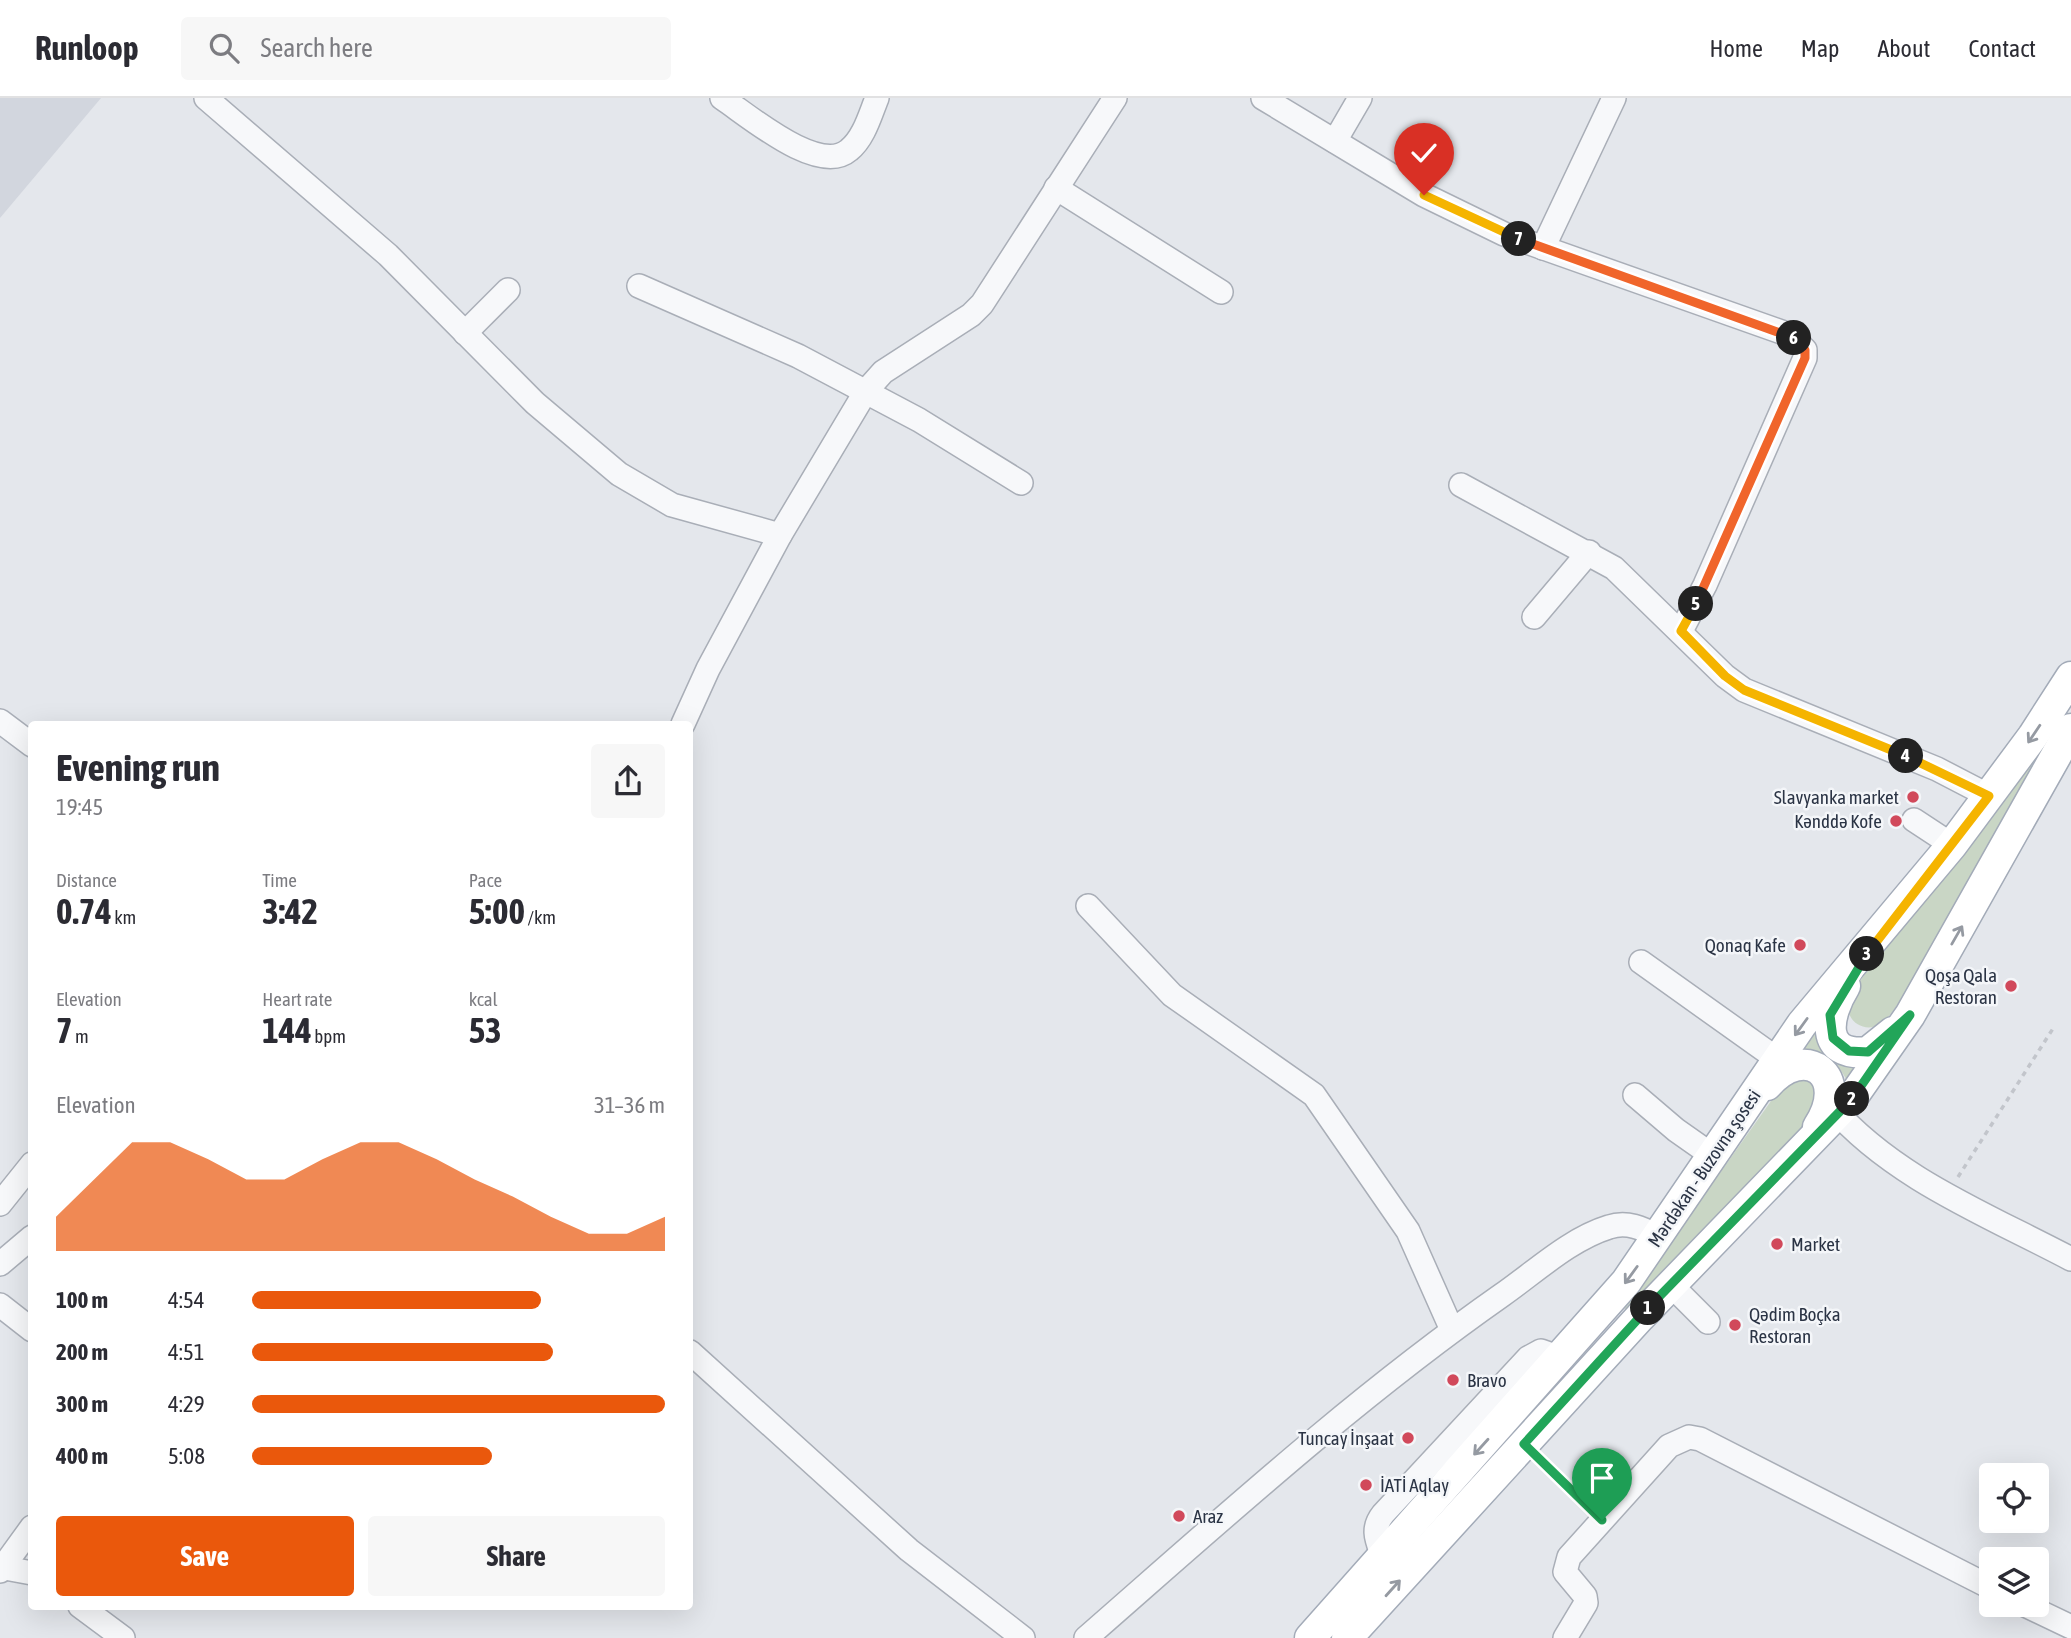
<!DOCTYPE html>
<html lang="en">
<head>
<meta charset="utf-8">
<style>
  body { margin:0; font-family:"Asap Condensed",sans-serif; background:#f7f7f7; color:#2b2b33; height:100vh; display:flex; flex-direction:column; font-size:26px; white-space:nowrap }
  * { box-sizing:border-box; margin:0 }
  p { font-size:23px; color:#7c7c81 }
  .icon { flex:none; width:38px; height:38px; fill:none; stroke:currentColor; stroke-width:2; stroke-linecap:round; stroke-linejoin:round }
  .map { position:relative; flex:1; overflow:hidden }
  .details { position:absolute; left:28px; top:623px; width:665px; height:889px; display:flex; flex-direction:column; background:#fff; border-radius:7px; box-shadow:0 7px 28px #0002 }
  .details>* { flex:none }
  .fabs { position:absolute; left:1979px; top:1365px; display:grid; gap:14px }
  .fabs a { display:grid; place-items:center; width:70px; height:70px; border-radius:7px; background:#fff; box-shadow:0 7px 28px #0002; font-size:35px }
  .pin { position:absolute; display:grid; place-items:center; width:60px; height:60px; color:#fff; margin:-72px -30px; border-radius:50% 50% 50% 0; rotate:-45deg; box-shadow:0 0 7px #0007 }
  .pin .icon { rotate:45deg }
  .km { position:absolute; width:35px; height:35px; margin:-18px; border-radius:50%; background:#222; color:#fff; font-size:19px; line-height:35px; text-align:center }
  .round { display:grid; place-items:center; flex:none; width:74px; height:74px; border-radius:7px; background:#f7f7f7 }
  .headline { display:flex; align-items:center; justify-content:space-between; height:119px; padding:0 28px }
  h1 { font-size:38px; font-weight:700; line-height:52px }
  .figures { display:grid; grid-template-columns:repeat(3,1fr); gap:10px; height:119px; padding:7px 28px }
  .figures div { display:grid; align-content:center }
  .figures b { font-size:35px; font-weight:700 }
  .figures small { font-size:19px; font-weight:400 }
  .figures p { font-size:19px }
  .chart { height:196px; padding:14px 28px }
  .chart p { display:flex; justify-content:space-between }
  .chart svg { width:100%; height:126px; margin-top:7px; fill:#ea580c; opacity:.7 }
  .cta { display:flex; gap:14px; margin-top:auto; padding:14px 28px }
  .cta a { flex:1; height:80px; border-radius:7px; background:#ea580c; color:#fff; font-size:28px; font-weight:700; line-height:80px; text-align:center }
  .cta a+a { background:#f7f7f7; color:#2b2b33 }
  ul { padding:0 28px; list-style:none; font-size:23px }
  li { display:grid; grid-template-columns:112px 84px 1fr; align-items:center; height:52px }
  li i { height:18px; border-radius:9px; background:#ea580c }
  header { display:flex; align-items:center; gap:42px; box-sizing:border-box; height:98px; padding:0 35px; background:#fff; border-bottom:2px solid #e1e1e2 }
  header strong { font-size:33px }
  nav { display:flex; gap:38px; margin-inline-start:auto; font-size:24px }
  .search { width:490px; height:63px; background:#f7f7f7; display:flex; align-items:center; gap:18px; box-sizing:border-box; padding:0 24px; border-radius:7px; color:#7c7c81; font-size:26px }
  .map>svg:first-child { display:block }
</style>
</head>
<body>
<header>
<strong>Runloop</strong>
<div class="search"><svg class="icon" aria-label="search" viewBox="0 0 24 24"><circle cx="10" cy="10" r="6"/><path d="M15 15l6 6"/></svg>Search here</div>
<nav><a>Home</a><a>Map</a><a>About</a><a>Contact</a></nav>
</header>
<div class="map">
<svg width="2071" height="1540" viewBox="0 0 2071 1540">
  <rect width="100%" height="100%" fill="#e4e7ec"/>
  <path fill="#d2d6de" d="M 0,0 L 101,0 L 0,120 Z"/>
  <g fill="#c9d6c5">
    <path d="M 2028,665 L 2035,665 L 1905,895 C 1898,905 1891,919 1880,926 C 1866,935 1848,925 1848,909 C 1848,902 1853,894 1856,888 Z"/>
    <path d="M 1820,921 L 1869,960 L 1850,987 L 1833,960 L 1798,949 Z"/>
    <path d="M 1800,977 L 1810,981 L 1822,999 L 1805,1028 L 1629,1213 L 1624,1210 L 1776,996 Z"/>
  </g>
  <g fill="none" stroke-linecap="round" stroke-linejoin="round">
    <g stroke="#a9aeb7" stroke-width="26">
      <g id="minor">
        <path d="M 206,0 L 388,157 L 535,305 L 619,376 L 672,407 L 780,437"/>
        <path d="M 722,0 C 749,18 819,78 849,52 C 864,40 870,17 877,0"/>
        <path d="M 1263,0 L 1424,97 L 1504,136 L 1790,237 L 1805,252 L 1805,260 L 1705,487 L 1681,533"/>
        <path d="M 1335,43 L 1360,0"/>
        <path d="M 1056,90 L 1221,194"/>
        <path d="M 1543,150 L 1614,0"/>
        <path d="M 639,188 L 798,258 L 919,322 L 1021,385"/>
        <path d="M 465,235 L 508,192"/>
        <path d="M 1461,387 L 1614,470 L 1725,578 L 1744,592 L 1937,671 L 1989,698"/>
        <path d="M 1534,519 L 1589,454"/>
        <path d="M 0,623 L 32,647"/>
        <path d="M 683,626 L 708,571 L 780,437 L 866,293 L 883,274 L 971,217 L 982,206 L 1115,0"/>
        <path d="M 1914,722 L 1952,747"/>
        <path d="M 1088,808 L 1172,897 L 1314,997 L 1408,1133 L 1452,1232"/>
        <path d="M 1641,864 L 1777,961"/>
        <path d="M 1635,997 L 1676,1032 L 1713,1058"/>
        <path d="M 1831,1008 C 1893,1080 1988,1117 2071,1161"/>
        <path d="M 0,1106 L 32,1066"/>
        <path d="M 0,1166 L 32,1139"/>
        <path d="M 1671,1187 L 1708,1224"/>
        <path d="M 0,1207 L 32,1232"/>
        <path d="M 690,1254 L 909,1452 L 1023,1540"/>
        <path d="M 1383,1459 C 1377,1442 1371,1431 1383,1416 L 1528,1260 L 1541,1253 L 1561,1260"/>
        <path d="M 0,1469 L 32,1475"/>
        <path d="M 0,1473 L 32,1429"/>
        <path d="M 2025,1507 L 2071,1529"/>
        <path d="M 80,1508 L 123,1540"/>
        <path d="M 1086,1540 C 1221,1422 1355,1300 1502,1197 C 1535,1174 1570,1141 1609,1129 C 1627,1123 1642,1130 1659,1139"/>
        <path d="M 1565,1540 L 1586,1505 L 1585,1498 L 1565,1474 L 1569,1459 L 1669,1348 L 1689,1339 L 1700,1341 L 1992,1490"/>
      </g>
    </g>
    <g stroke="#a3abb8" stroke-width="33">
      <g id="major">
        <path d="M 1845,888 C 1827,917 1818,959 1868,954 L 1893,934"/>
        <path d="M 1767,987 C 1805,943 1852,977 1818,1029"/>
        <path d="M 1310,1540 L 1626,1184 L 1802,926 L 1952,747 L 2033,638 L 2071,579"/>
        <path d="M 1347,1540 L 1640,1219 L 1852,1000 L 1910,917 L 2071,631"/>
      </g>
    </g>
    <g stroke="#c2c5cb" stroke-width="3.5" stroke-dasharray="5 5" stroke-linecap="butt">
      <path d="M 1958,1079 L 2054,929"/>
      <path d="M 1541,1362 L 1588,1408"/>
    </g>
    <use href="#minor" stroke="#f7f8fa" stroke-width="23"/>
    <use href="#major" stroke="#fff" stroke-width="30"/>
  </g>
  <defs><path id="oneway-shaft" d="M-6 0H5M1.5-3L5.5 0L1.5 3" fill="none" stroke-width="1.6" stroke-linecap="round" stroke-linejoin="round" transform="scale(1.75)"/></defs>
  <g stroke="#959aa2">
    <use href="#oneway-shaft" transform="translate(2034 636) rotate(124)"/>
    <use href="#oneway-shaft" transform="translate(1957 837) rotate(-60)"/>
    <use href="#oneway-shaft" transform="translate(1801 929) rotate(126)"/>
    <use href="#oneway-shaft" transform="translate(1631 1177) rotate(126)"/>
    <use href="#oneway-shaft" transform="translate(1481 1349) rotate(132)"/>
    <use href="#oneway-shaft" transform="translate(1393 1490) rotate(-48)"/>
  </g>
  <g fill="none" stroke-linecap="round" stroke-linejoin="round">
    <g stroke="#fff" stroke-width="14">
      <path id="split-1" d="M 1602,1422 L 1524,1346 L 1648,1210"/>
    </g>
    <g stroke="#fff" stroke-width="14">
      <path id="split-2" d="M 1648,1210 L 1852,1001"/>
    </g>
    <g stroke="#fff" stroke-width="14">
      <path id="split-3" d="M 1852,1001 L 1910,917 L 1868,954 L 1849,953 L 1833,940 L 1830,917 L 1867,856"/>
    </g>
    <g stroke="#fff" stroke-width="14">
      <path id="split-4" d="M 1867,856 L 1989,698 L 1906,658"/>
    </g>
    <g stroke="#fff" stroke-width="14">
      <path id="split-5" d="M 1696,506 L 1681,533 L 1725,578 L 1744,592 L 1906,658"/>
    </g>
    <g stroke="#fff" stroke-width="14">
      <path id="split-6" d="M 1696,506 L 1805,260 L 1805,252 L 1794,240"/>
    </g>
    <g stroke="#fff" stroke-width="14">
      <path id="split-7" d="M 1519,141 L 1794,240"/>
    </g>
    <g stroke="#fff" stroke-width="14">
      <path id="split-8" d="M 1424,97 L 1519,141"/>
    </g>
    <use href="#split-1" stroke="#22a559" stroke-width="9"/>
    <use href="#split-2" stroke="#22a559" stroke-width="9"/>
    <use href="#split-3" stroke="#22a559" stroke-width="9"/>
    <use href="#split-4" stroke="#f5b400" stroke-width="9"/>
    <use href="#split-5" stroke="#f5b400" stroke-width="9"/>
    <use href="#split-6" stroke="#f0652b" stroke-width="9"/>
    <use href="#split-7" stroke="#f0652b" stroke-width="9"/>
    <use href="#split-8" stroke="#f5b400" stroke-width="9"/>
  </g>
  <g fill="#d1495b" stroke="#f4f6f9" stroke-width="2.5">
    <circle cx="1913" cy="699" r="7"/>
    <circle cx="1896" cy="723" r="7"/>
    <circle cx="1800" cy="847" r="7"/>
    <circle cx="2011" cy="888" r="7"/>
    <circle cx="1777" cy="1146" r="7"/>
    <circle cx="1735" cy="1227" r="7"/>
    <circle cx="1453" cy="1282" r="7"/>
    <circle cx="1408" cy="1340" r="7"/>
    <circle cx="1366" cy="1387" r="7"/>
    <circle cx="1179" cy="1418" r="7"/>
  </g>
  <g text-anchor="middle" dominant-baseline="central" stroke-width="5" stroke-linejoin="round" paint-order="stroke">
    <g font-size="19" fill="#2b3445" stroke="#f4f6f9" text-anchor="end">
      <text x="1899" y="699">Slavyanka market</text>
      <text x="1882" y="723">Kənddə Kofe</text>
      <text x="1786" y="847">Qonaq Kafe</text>
      <text x="1997" y="877">Qoşa Qala<tspan x="1997" dy="22">Restoran</tspan></text>
      <text x="1791" y="1146" text-anchor="start">Market</text>
      <text x="1749" y="1216" text-anchor="start">Qədim Boçka<tspan x="1749" dy="22">Restoran</tspan></text>
      <text x="1467" y="1282" text-anchor="start">Bravo</text>
      <text x="1394" y="1340">Tuncay İnşaat</text>
      <text x="1380" y="1387" text-anchor="start">İATİ Aqlay</text>
      <text x="1193" y="1418" text-anchor="start">Araz</text>
    </g>
    <g font-size="19" fill="#2b3445" stroke="#f4f6f9">
      <text transform="translate(1704 1070) rotate(-56)">Mərdəkan - Buzovna şosesi</text>
    </g>
  </g>
</svg>
<div class="fabs">
<a><svg class="icon" aria-label="locate" viewBox="0 0 24 24"><circle cx="12" cy="12" r="6"/><path d="M12 2v4M12 18v4M2 12h4M18 12h4"/></svg></a>
<a><svg class="icon" aria-label="layers" viewBox="0 0 24 24"><path d="M12 4l9 5-9 5-9-5zM3 14l9 5 9-5"/></svg></a>
</div>
<div class="pin" style="left:1602px;top:1422px;background:#1e9e55"><svg class="icon" aria-label="arrive" viewBox="0 0 24 24"><path d="M6 21V4h12l-3 4 3 4H6"/></svg></div>
<div class="pin" style="left:1424px;top:97px;background:#d93025"><svg class="icon" aria-label="check" viewBox="0 0 24 24"><path d="M5 12l5 5 9-10"/></svg></div>
<b class="km" style="left:1648px;top:1210px">1</b>
<b class="km" style="left:1852px;top:1001px">2</b>
<b class="km" style="left:1867px;top:856px">3</b>
<b class="km" style="left:1906px;top:658px">4</b>
<b class="km" style="left:1696px;top:506px">5</b>
<b class="km" style="left:1794px;top:240px">6</b>
<b class="km" style="left:1519px;top:141px">7</b>
<section class="details">
<div class="headline"><div><h1>Evening run</h1><p>19:45</p></div><a class="round"><svg class="icon" aria-label="share" viewBox="0 0 24 24"><path d="M12 15V3M7 8l5-5 5 5M5 13v7h14v-7"/></svg></a></div>
<div class="figures">
<div><p>Distance</p><b>0.74<small> km</small></b></div>
<div><p>Time</p><b>3:42</b></div>
<div><p>Pace</p><b>5:00<small> /km</small></b></div>
</div>
<div class="figures">
<div><p>Elevation</p><b>7<small> m</small></b></div>
<div><p>Heart rate</p><b>144<small> bpm</small></b></div>
<div><p>kcal</p><b>53</b></div>
</div>
<div class="chart"><p><span>Elevation</span>31–36 m</p>
<svg viewBox="0 0 160 44" preserveAspectRatio="none"><path d="M0 44V32L10 19L20 6L30 6L40 12L50 19L60 19L70 12L80 6L90 6L100 12L110 19L120 25L130 32L140 38L150 38L160 32V44z"/></svg>
</div>
<ul>
<li><b>100 m</b>4:54<i style="width:70%"></i></li>
<li><b>200 m</b>4:51<i style="width:73%"></i></li>
<li><b>300 m</b>4:29<i style="width:100%"></i></li>
<li><b>400 m</b>5:08<i style="width:58%"></i></li>
</ul>
<div class="cta"><a>Save</a><a>Share</a></div>
</section>
</div>
</body>
</html>
